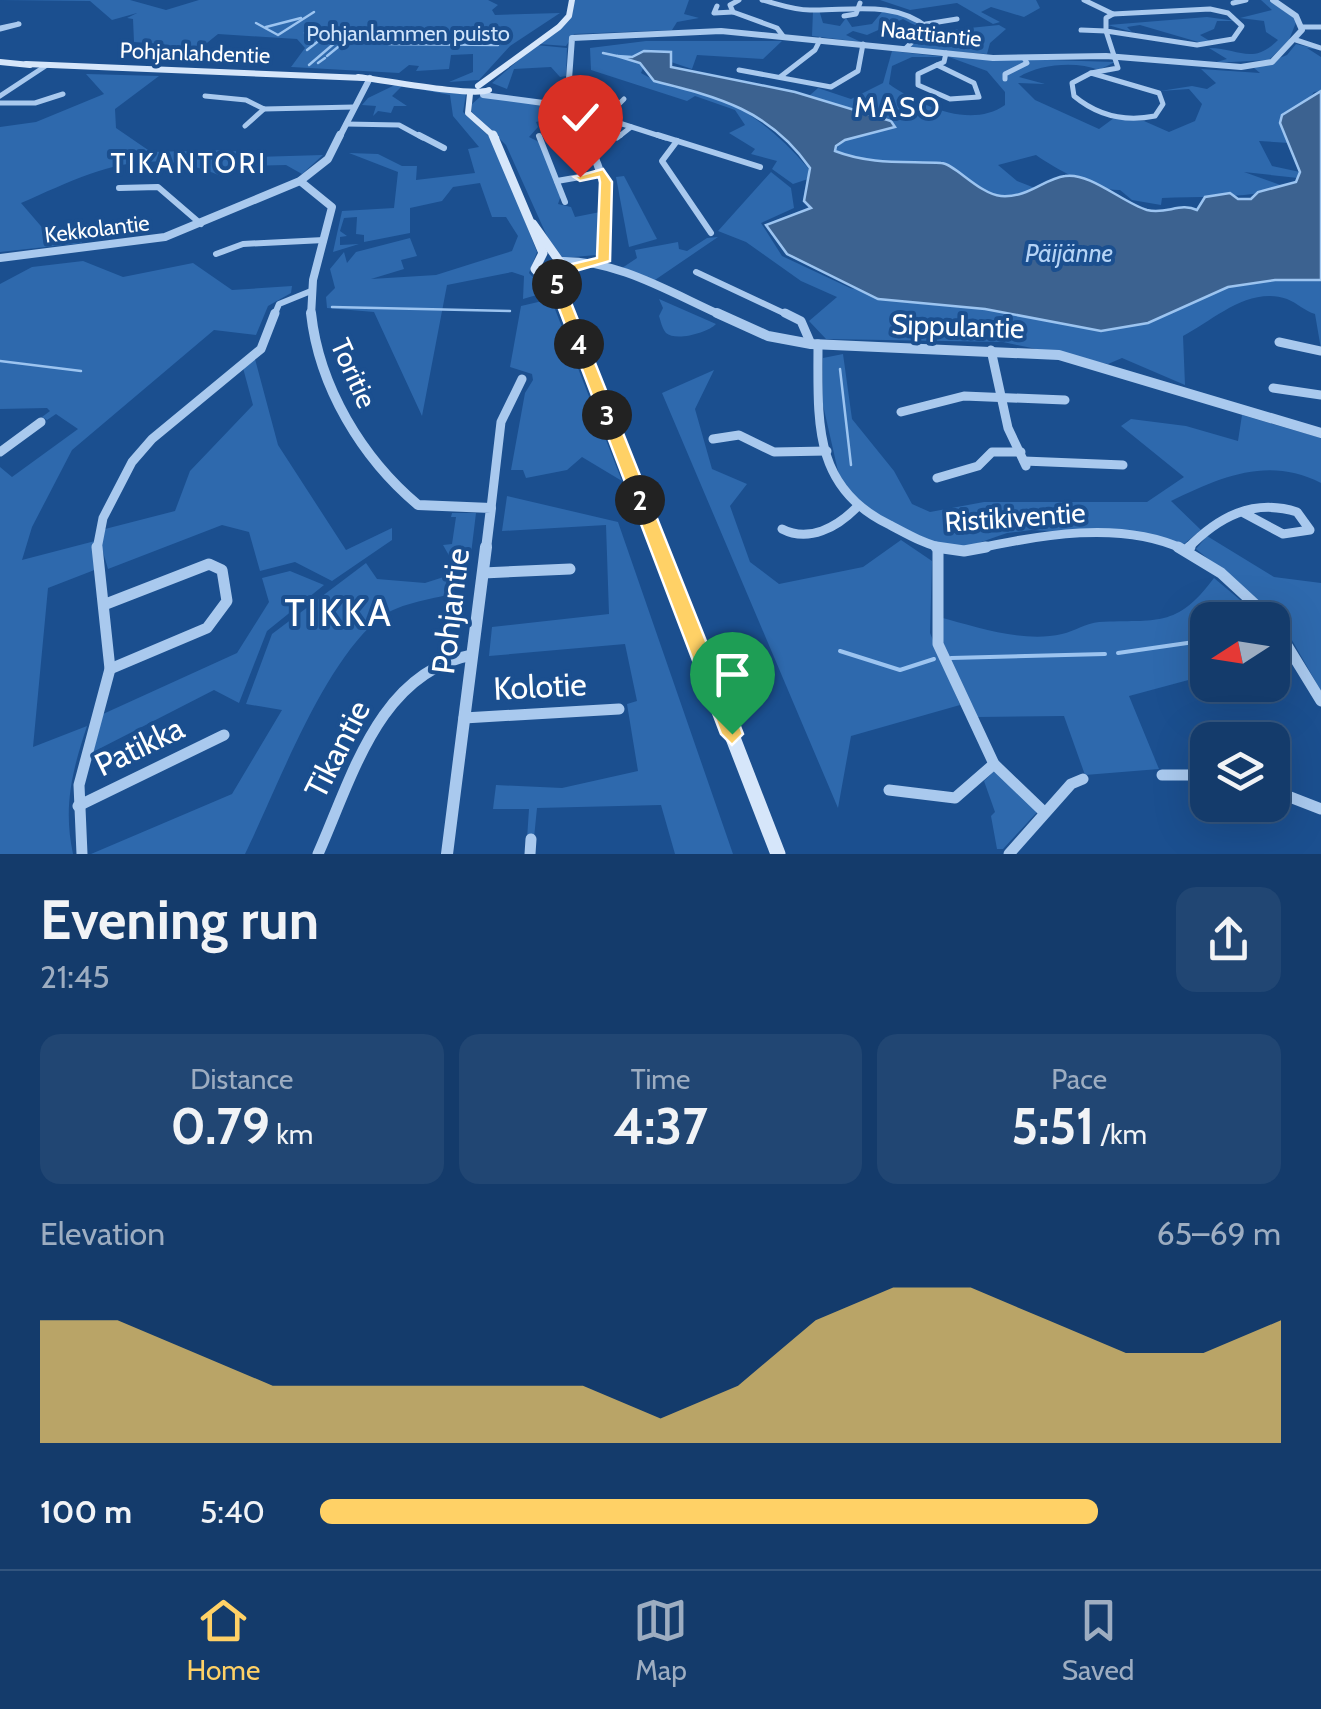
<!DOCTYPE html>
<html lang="en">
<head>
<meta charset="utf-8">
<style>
  body { margin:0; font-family:Cabin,sans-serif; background:#214673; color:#f1f3f6; height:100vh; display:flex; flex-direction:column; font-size:38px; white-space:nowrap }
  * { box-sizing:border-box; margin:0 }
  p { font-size:32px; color:#9dadc1 }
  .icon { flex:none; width:55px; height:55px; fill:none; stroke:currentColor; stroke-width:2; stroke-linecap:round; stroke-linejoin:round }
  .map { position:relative; height:854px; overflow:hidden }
  .side { display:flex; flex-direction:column; background:#143b6b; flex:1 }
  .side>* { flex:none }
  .needle { width:65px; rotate:258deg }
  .tools { position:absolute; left:1190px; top:602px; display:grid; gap:20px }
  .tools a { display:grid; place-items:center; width:100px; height:100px; border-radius:20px; background:#143b6b; box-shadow:0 10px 40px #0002,0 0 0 2px #33557e; font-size:50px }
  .pin { position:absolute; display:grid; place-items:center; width:85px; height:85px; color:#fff; margin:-102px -42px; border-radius:50% 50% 50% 0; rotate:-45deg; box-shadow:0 0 10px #0007 }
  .pin .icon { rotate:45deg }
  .km { position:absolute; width:50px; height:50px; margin:-25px; border-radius:50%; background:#222; color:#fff; font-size:28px; line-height:50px; text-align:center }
  .round { display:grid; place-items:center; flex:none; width:105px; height:105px; border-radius:20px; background:#214673 }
  .overview { display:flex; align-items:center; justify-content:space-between; height:170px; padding:0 40px }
  h1 { font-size:55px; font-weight:800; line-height:75px }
  .stats { display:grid; grid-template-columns:repeat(3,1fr); gap:15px; height:170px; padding:10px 40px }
  .stats div { display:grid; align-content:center; border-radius:20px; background:#214673; text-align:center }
  .stats b { font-size:50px; font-weight:800 }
  .stats small { font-size:28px; font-weight:400 }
  .stats p { font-size:28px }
  .chart { height:280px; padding:20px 40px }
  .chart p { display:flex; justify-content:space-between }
  .chart svg { width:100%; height:180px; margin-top:10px; fill:#ffd166; opacity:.7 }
  ul { padding:0 40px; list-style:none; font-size:32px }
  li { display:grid; grid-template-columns:160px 120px 1fr; align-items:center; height:75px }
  li i { height:25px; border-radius:12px; background:#ffd166 }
  .dock { display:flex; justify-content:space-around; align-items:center; height:140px; border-top:2px solid #33557e; background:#143b6b; font-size:28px; color:#9dadc1 }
  .dock a { display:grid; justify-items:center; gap:5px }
  .dock .active { color:#ffd166 }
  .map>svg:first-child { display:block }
</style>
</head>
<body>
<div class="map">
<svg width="1321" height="854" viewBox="0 0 1321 854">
  <rect width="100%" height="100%" fill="#1b4f8f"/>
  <g fill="#2e69ad">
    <path d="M 0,0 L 130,0 L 166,10 L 199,0 L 488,0 L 498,5 L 492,10 L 495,15 L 560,13 L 510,46 L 479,80 L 449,82 L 473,72 L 473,54 L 451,55 L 449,69 L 416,71 L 419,66 L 409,65 L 399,73 L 291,67 L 305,48 L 297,39 L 218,34 L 197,51 L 161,48 L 165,44 L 134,42 L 133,19 L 127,18 L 137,13 L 112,20 L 90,1 Z"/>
    <path d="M 575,0 L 689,0 L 684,14 L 699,18 L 677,22 L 672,30 L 574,34 L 566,46 L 539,44 L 568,21 Z"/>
    <path d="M 880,0 L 1036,0 L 1040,8 L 1024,17 L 991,7 L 981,12 L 1000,22 L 993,24 L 957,3 L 910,10 Z"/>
    <path d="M 1261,0 L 1269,0 L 1297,20 L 1289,40 L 1269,60 L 1213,63 L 1227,59 L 1209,48 C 1239,48 1252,66 1278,40 L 1266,32 L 1264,21 L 1240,18 L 1272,10 Z"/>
    <path d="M 886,7 L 903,12 L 923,29 L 908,41 L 904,38 L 916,26 L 903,19 L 867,35 L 853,31 L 846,35 L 861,42 L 812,36 L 813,11 L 819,10 L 823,23 L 840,26 L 846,18 L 852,27 L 872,24 Z"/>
    <path d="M 1207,17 L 1236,21 L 1217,21 L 1214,29 L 1200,35 L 1213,43 L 1205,44 L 1140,25 L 1127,27 L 1132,32 L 1108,25 Z"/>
    <path d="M 999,25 L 1006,29 L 990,43 L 987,54 L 912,48 L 910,44 L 930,32 Z"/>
    <path d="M 646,41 L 782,41 L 763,59 L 697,55 L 692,69 L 671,62 L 671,53 L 624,57 L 644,66 L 641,73 C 660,85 680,83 701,91 C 746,107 777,132 808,168 L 808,179 L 793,184 L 772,169 L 777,161 L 751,154 L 755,149 L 729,133 L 745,125 L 735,110 L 695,96 L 687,101 L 591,70 L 590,48 Z"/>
    <path d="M 1296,44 L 1321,50 L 1307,48 L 1321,57 L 1321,91 L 1314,92 L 1283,132 L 1289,143 L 1259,141 L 1272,166 L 1300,172 L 1298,178 L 1244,172 L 1286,187 C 1247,199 1200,196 1162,198 L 1161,205 L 1132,200 L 1120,190 C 1095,191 1056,169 1036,155 L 998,165 L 1017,181 L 1040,190 L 1004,196 L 984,192 L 946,164 L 857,159 L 835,151 C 846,131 873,140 891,121 L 809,96 L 818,88 L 851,99 L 883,83 L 892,51 L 944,57 L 912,57 L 892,66 L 889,84 C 920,106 971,129 1005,105 L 1005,92 L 987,71 L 949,57 L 1115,62 L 1099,70 C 1076,61 1040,64 1019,77 L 1045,84 L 1018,83 L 1035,100 L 1099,129 L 1114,118 L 1144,121 L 1169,132 L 1195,121 L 1202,104 L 1189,89 L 1160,91 L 1192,86 L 1207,89 L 1216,83 L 1201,69 L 1260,73 L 1254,68 L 1287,55 Z"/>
    <path d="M 536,45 L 567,48 L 566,76 L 560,77 L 551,67 L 514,69 L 507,89 L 492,83 Z"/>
    <path d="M 86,74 L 159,76 L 115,109 L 116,128 L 151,152 L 227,150 L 214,155 L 236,151 L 235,165 L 221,176 C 146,143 91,172 21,203 L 46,232 L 79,234 L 82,243 L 0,252 L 0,127 L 36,122 L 104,94 Z"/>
    <path d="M 399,83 L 466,94 L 463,112 L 493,140 L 537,252 L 529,273 L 547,292 L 523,299 L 524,276 L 512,272 L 447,285 L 422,416 L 374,312 L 327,308 L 326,297 L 335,288 L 330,269 L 344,252 L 347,263 L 356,252 L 410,238 L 417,256 L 401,260 L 404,269 L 371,279 L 436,275 L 512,251 L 518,236 L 506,217 L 492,217 L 480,183 L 453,187 L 442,201 L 410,208 L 410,233 L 364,242 L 364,235 L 356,234 L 357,217 L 344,218 L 340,231 L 347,236 L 340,237 L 340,245 L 359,244 L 333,252 L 342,211 L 394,208 L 398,172 L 349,153 L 378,154 L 402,166 L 417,166 L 416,180 L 475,173 L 468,149 L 479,147 L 453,116 L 450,95 L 402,86 L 392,96 L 407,106 L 394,106 L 391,113 L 378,111 L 373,116 L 376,106 L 362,105 L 368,98 Z"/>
    <path d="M 480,97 C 508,98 537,98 559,116 L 536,122 L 538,127 L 529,137 L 539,142 L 561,195 L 558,204 L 571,207 L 575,217 L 600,212 L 596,255 L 563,258 L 555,254 L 506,145 L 472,112 L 472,104 Z"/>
    <path d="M 239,152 L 255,157 L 323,155 L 302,174 L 286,165 L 241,166 L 236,159 Z"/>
    <path d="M 771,172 L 791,188 L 794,208 L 761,223 L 782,256 L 850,288 L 923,304 L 985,309 L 1101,331 L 1228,287 L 1275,280 L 1321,280 L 1321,349 L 1315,314 C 1305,311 1297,303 1287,299 C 1248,286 1214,320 1183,336 L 1185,385 L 1122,358 L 1108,364 L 1003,342 L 826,339 L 809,321 L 837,297 L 801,281 L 746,242 L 718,231 Z"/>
    <path d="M 624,176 L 657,239 L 629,247 L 616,177 Z"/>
    <path d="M 718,237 L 652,282 L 622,268 L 637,258 L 635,250 L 678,242 L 679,249 L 687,251 L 707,238 Z"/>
    <path d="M 83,261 L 123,277 L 193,263 L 232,290 L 292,286 L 291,293 L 268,306 L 256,335 L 214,330 L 72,450 L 32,527 L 22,560 L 95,541 L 97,569 L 48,588 L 33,747 L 87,726 C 72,771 63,807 73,854 L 0,854 L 0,467 L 12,477 L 78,429 L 56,414 L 47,420 L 42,417 L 50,411 L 47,408 L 0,409 L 0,284 L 32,267 Z"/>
    <path d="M 551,299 L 622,481 L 582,457 L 567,470 L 526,478 L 523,470 L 511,470 L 525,393 L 533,380 L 532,374 L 510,367 L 521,306 Z"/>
    <path d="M 659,299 L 716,324 C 709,332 676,342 666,333 C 662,328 661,322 659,316 L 663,308 Z"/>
    <path d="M 843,354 L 852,419 L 894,471 L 912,504 L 930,512 L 984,502 L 1147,502 L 1184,477 L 1121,426 L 1131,419 L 1186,426 L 1238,441 L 1242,415 L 1321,438 L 1321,483 C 1268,456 1221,477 1171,501 L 1201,530 L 1184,544 L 1159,537 L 1031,530 L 1007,533 L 967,547 L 926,542 L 852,499 L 840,480 L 823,405 L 823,358 Z"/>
    <path d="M 255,359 L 278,445 L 346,550 L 392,528 L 392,540 L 332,581 L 295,562 L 260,571 L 249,532 L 222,525 L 108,569 L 101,545 L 105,529 L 175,511 L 190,471 L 253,405 L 243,368 Z"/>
    <path d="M 714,370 L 695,409 L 712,469 L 747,484 L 730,506 L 750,562 L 779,584 L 863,567 L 901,540 L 932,561 L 930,633 L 960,705 L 851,736 L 838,808 L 662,393 Z"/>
    <path d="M 507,496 L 618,522 L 733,854 L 675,854 L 661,805 L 537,808 L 534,838 L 527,839 L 529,809 L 493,809 L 496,785 L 562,788 L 638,771 L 627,704 L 637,701 L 625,644 L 489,656 L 492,627 L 609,614 L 606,525 L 502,531 Z"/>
    <path d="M 452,513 L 476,513 L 471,554 L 451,559 L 443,545 L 452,544 L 456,517 L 451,517 Z"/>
    <path d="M 1207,536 L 1274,577 L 1321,583 L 1321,691 L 1285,628 L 1257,599 L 1196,549 Z"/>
    <path d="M 366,563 L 377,579 L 425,583 L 450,575 L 455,593 C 429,600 396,603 376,621 C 321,669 278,786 245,854 L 91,854 L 232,794 L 282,710 L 246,704 L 272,634 Z"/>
    <path d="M 290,571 L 324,585 L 267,631 L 239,703 L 214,690 L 93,752 L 103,714 L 237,653 L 269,602 L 262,578 Z"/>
    <path d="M 1214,578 L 1264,620 L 1208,620 L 1207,675 L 1129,696 L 1159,769 L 1085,775 L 1064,716 L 977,717 L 943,650 L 939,617 C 977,627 1023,643 1062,634 C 1075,631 1086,623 1099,622 C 1157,619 1176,629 1214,578 Z"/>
    <path d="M 994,771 L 1038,811 L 1003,849 L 997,849 L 991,816 L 995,812 L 984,781 Z"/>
  </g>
  <path fill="#3c6290" stroke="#9cc4f0" stroke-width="2.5" d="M 644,51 L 671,52 L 671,67 L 795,92 L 891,121 L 895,127 L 845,140 L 836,146 L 835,151 C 871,165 906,161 941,163 C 954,163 979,194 1001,196 C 1029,198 1043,179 1065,176 C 1090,172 1123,203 1147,210 C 1166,215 1180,202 1197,210 L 1205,197 L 1230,193 L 1238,199 L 1251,199 L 1258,192 L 1296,182 L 1300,172 L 1280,123 L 1282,115 L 1321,91 L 1321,280 L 1275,280 L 1228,287 L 1148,323 L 1101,331 L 985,309 L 878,299 L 787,254 L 766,225 L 811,208 L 804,201 L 810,168 C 770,110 718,97 654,81 L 640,63 L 617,56 L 632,57 Z"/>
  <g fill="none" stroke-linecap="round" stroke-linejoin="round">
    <g stroke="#9cc4f0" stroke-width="2.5">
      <path d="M 256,23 L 278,35 L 314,12"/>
      <path d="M 266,27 L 301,18"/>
      <path d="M 305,33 L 325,31 L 344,42"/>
      <path d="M 349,39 L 364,33"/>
      <path d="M 389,44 L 498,45"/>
      <path d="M 307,50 L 321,39"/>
      <path d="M 603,53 L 617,56"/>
      <path d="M 327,56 L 338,47"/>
      <path d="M 318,63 L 325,58"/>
      <path d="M 309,65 L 337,41"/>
      <path d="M 332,307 L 510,311"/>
      <path d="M 0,361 L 81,371"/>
      <path d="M 840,369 L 851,465"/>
    </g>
    <g stroke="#9cc4f0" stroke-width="4">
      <path d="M 840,651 L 900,670 L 934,659"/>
      <path d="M 1118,653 L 1208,640"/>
      <path d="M 951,658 L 1105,654"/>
    </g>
    <g stroke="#a9c9ee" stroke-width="5">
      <path d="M 739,0 L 730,5 L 733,12 L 777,28 L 783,36"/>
      <path d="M 762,0 C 778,4 793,10 810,10 C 850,11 893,0 927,27 L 905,49"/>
      <path d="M 1084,0 L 1113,14"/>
      <path d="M 1233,3 L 1246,0"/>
      <path d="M 717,6 L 714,13 L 733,12"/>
      <path d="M 1210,9 L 1228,13 L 1242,26 L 1233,39 L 1197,45 L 1106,31 L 1106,18 L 1113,14 Z"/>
      <path d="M 844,16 L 856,14 L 860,3"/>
      <path d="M 926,24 L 957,19"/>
      <path d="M 1302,27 L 1321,27"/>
      <path d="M 0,28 L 19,24 L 0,29"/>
      <path d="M 1081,30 L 1106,31"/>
      <path d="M 1296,40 L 1321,48"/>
      <path d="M 937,65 L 974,83 L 979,97 L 950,99 L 918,85 L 918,74 Z"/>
      <path d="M 937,65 L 944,62 L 946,53"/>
      <path d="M 739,70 L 831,87 L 858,71 L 863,44"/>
      <path d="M 1091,73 L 1159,93 L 1163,104 L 1155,116 C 1125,122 1098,116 1074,96 L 1072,83 Z"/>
      <path d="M 1091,73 L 1118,68 L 1106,31"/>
      <path d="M 780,77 L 815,50 L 820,40"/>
      <path d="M 1005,79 L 1005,74 L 1027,63 L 1024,58"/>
      <path d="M 0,96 L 47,65"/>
      <path d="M 205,96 L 246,100 L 264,109 L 354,107"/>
      <path d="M 0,103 L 35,103 L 63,94"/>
      <path d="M 585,112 L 666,138"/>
      <path d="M 604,119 L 624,99"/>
      <path d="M 346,124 L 399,125 L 423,138"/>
      <path d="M 245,126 L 264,109"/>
      <path d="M 617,138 L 631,127"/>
    </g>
    <g stroke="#a9c9ee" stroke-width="6">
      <path d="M 419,135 L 444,148"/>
      <path d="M 658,135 L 760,167"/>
      <path d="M 539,136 L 565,202"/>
      <path d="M 677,141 L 662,161 L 711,233"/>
      <path d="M 590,147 L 620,135"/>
      <path d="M 557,181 L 603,173"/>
      <path d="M 119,188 L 158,187 L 201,224"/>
      <path d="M 216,254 L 243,244 L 324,240"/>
      <path d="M 696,272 L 790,316"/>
      <path d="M 274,316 L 279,304 L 311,291"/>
    </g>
    <g stroke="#a9c9ee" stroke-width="9">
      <path d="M 785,313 L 801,321 L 811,344"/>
      <path d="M 1279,342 L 1321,351"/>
      <path d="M 818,344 C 818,421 812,488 890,525 C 909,535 926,545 947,549"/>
      <path d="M 991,350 L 1008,428 L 1026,466"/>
      <path d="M 1273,388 L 1321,395"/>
      <path d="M 901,412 L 964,396 L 1065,400"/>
      <path d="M 713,439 L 739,435 L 774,452 L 827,451"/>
      <path d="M 0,452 L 41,422"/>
      <path d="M 1024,461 L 1123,465"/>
      <path d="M 937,478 L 978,466 L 992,452 L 1021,452"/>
      <path d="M 491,508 L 501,422 L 522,379"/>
      <path d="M 782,529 C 809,543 837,527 856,508"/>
      <path d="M 97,549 L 103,518 L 132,462 L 152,439 L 261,349 L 275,313"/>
      <path d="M 975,549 C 1039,535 1121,520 1183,549"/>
      <path d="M 1187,549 C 1218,517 1253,498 1297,512 L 1310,530 L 1283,534 L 1242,512"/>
    </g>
    <g stroke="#a9c9ee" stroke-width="11">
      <path d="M 936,547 L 964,551 L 986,547"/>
      <path d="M 1178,547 L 1221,573 L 1272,620"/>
      <path d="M 938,550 L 938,644 L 994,764 L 1044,812"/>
      <path d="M 1187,550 L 1190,547"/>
      <path d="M 483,573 L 570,569"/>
      <path d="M 106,604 L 209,564 L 222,570 L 227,601 L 207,628 L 110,669"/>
      <path d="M 1272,621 L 1321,701"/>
      <path d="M 464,718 L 619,709"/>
      <path d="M 1162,775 L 1208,775"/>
      <path d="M 889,790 L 955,798 L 994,764"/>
      <path d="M 1272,790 L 1321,809"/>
      <path d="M 78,806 L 224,735"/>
      <path d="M 82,854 L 79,785 L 110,669 L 97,547"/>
      <path d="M 318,854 C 352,778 379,672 472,655"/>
      <path d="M 530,854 L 531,839"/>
      <path d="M 1009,854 L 1071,784 L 1083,779"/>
    </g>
    <g stroke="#a9c9ee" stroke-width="6">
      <path d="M 483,95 L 551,104"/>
      <path d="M 548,103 L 569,79 L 572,38 L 721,31 L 993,58 L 1106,56 L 1241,67 L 1272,62 L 1302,30 L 1296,16 L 1273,0"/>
      <path d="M 549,104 L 584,138"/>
      <path d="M 339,138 L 370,78"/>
    </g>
    <g stroke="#a9c9ee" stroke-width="8">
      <path d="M 582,135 C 610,176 610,217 602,264"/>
      <path d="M 300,181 L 332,207 L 313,280 L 311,316"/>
      <path d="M 0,258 L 165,237 L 300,181 L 328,159 L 340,135"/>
      <path d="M 559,261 C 617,259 671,293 723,316"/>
    </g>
    <g stroke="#a9c9ee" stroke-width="10">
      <path d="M 311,313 C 319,387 362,458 418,505 L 491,508 L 486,549"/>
      <path d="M 717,313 L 768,336 L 811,344 L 1059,355 L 1321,433"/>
    </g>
    <path stroke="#a9c9ee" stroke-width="12" d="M 447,854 L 486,547"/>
    <g stroke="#d6e6fa" stroke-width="6">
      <path d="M 0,62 L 30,65"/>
      <path d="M 26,64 L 364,78"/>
      <path d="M 358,77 C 384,80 472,97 489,90"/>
      <path d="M 478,86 L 559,27 L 569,16 L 572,0"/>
      <path d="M 470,94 L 468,113 L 496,138"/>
    </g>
    <g stroke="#d6e6fa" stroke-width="9">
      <path d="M 493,135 L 543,253 L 535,269 L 554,291"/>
      <path d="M 533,224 L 562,265 L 555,281 L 569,316"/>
    </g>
    <path stroke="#d6e6fa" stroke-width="11" d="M 568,313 L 659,549"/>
    <path stroke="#d6e6fa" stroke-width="15" d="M 659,547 L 778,854"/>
  </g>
  <path fill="#ffd166" stroke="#fff" stroke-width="2.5" d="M 603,169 L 612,182 L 610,261 L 565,274 L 562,280 L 743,734 L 732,745 L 721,734 L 548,280 L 555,268 L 597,258 L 600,182 L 599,177 L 580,181 L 574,177 Z"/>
  <g text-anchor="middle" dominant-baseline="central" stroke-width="8" stroke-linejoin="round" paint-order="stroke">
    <g font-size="22" fill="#cfe3fa" stroke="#1b4f8f">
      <text x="408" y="33">Pohjanlammen puisto</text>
    </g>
    <g font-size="22" fill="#fff" stroke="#1b4f8f">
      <text transform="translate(931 34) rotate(6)">Naattiantie</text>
      <text transform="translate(195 53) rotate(2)">Pohjanlahdentie</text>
      <text transform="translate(97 229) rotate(-7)">Kekkolantie</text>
    </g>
    <g font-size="25" font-style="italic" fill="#b5d3f5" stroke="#1b4f8f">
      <text x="1069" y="253">Päijänne</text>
    </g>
    <g font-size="28" letter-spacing="2.5" fill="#fff" stroke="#1b4f8f">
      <text x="898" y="107">MASO</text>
      <text x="189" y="163">TIKANTORI</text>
    </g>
    <g font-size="28" fill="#fff" stroke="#1b4f8f">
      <text transform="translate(958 326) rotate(2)">Sippulantie</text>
      <text transform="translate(354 373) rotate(66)">Toritie</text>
      <text transform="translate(1015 517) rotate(-4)">Ristikiventie</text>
    </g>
    <g font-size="32" fill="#fff" stroke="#1b4f8f">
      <text transform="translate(450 611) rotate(-83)">Pohjantie</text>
      <text transform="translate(540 686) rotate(-3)">Kolotie</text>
      <text transform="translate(139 746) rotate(-26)">Patikka</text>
      <text transform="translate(337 749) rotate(-63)">Tikantie</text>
    </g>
    <g font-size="38" letter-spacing="2.5" fill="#fff" stroke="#1b4f8f">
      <text x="339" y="612">TIKKA</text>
    </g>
  </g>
</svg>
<div class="tools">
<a><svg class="needle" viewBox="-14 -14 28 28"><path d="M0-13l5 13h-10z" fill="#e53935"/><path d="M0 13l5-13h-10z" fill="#9dadc1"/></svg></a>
<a><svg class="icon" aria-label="layers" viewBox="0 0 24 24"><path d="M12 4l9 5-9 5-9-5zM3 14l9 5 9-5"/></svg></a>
</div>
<div class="pin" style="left:732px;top:734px;background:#1e9e55"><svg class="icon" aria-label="arrive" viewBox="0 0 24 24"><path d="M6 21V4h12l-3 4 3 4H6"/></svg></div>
<div class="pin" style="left:580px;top:177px;background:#d93025"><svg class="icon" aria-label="check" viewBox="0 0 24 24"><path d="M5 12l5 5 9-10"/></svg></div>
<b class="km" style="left:640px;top:500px">2</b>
<b class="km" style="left:607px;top:415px">3</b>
<b class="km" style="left:579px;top:344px">4</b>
<b class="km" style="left:557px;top:284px">5</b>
</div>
<section class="side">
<div class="overview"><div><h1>Evening run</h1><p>21:45</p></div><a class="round"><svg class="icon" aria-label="share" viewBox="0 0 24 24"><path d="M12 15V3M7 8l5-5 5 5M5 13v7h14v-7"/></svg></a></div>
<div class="stats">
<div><p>Distance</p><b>0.79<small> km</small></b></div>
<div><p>Time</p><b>4:37</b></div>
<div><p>Pace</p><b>5:51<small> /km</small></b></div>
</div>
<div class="chart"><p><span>Elevation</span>65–69 m</p>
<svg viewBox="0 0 160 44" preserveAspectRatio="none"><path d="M0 44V14L10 14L20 22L30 30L40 30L50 30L60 30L70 30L80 38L90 30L100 14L110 6L120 6L130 14L140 22L150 22L160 14V44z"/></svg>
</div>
<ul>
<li><b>100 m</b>5:40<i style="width:81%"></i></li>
</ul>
</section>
<nav class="dock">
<a class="active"><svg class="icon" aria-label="home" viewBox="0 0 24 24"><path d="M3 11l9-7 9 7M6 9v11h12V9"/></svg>Home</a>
<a><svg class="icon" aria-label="map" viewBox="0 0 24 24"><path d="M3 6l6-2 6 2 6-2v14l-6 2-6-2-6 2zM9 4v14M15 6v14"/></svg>Map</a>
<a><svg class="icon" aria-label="saved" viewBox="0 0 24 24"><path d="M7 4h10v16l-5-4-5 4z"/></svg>Saved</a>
</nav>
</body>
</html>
